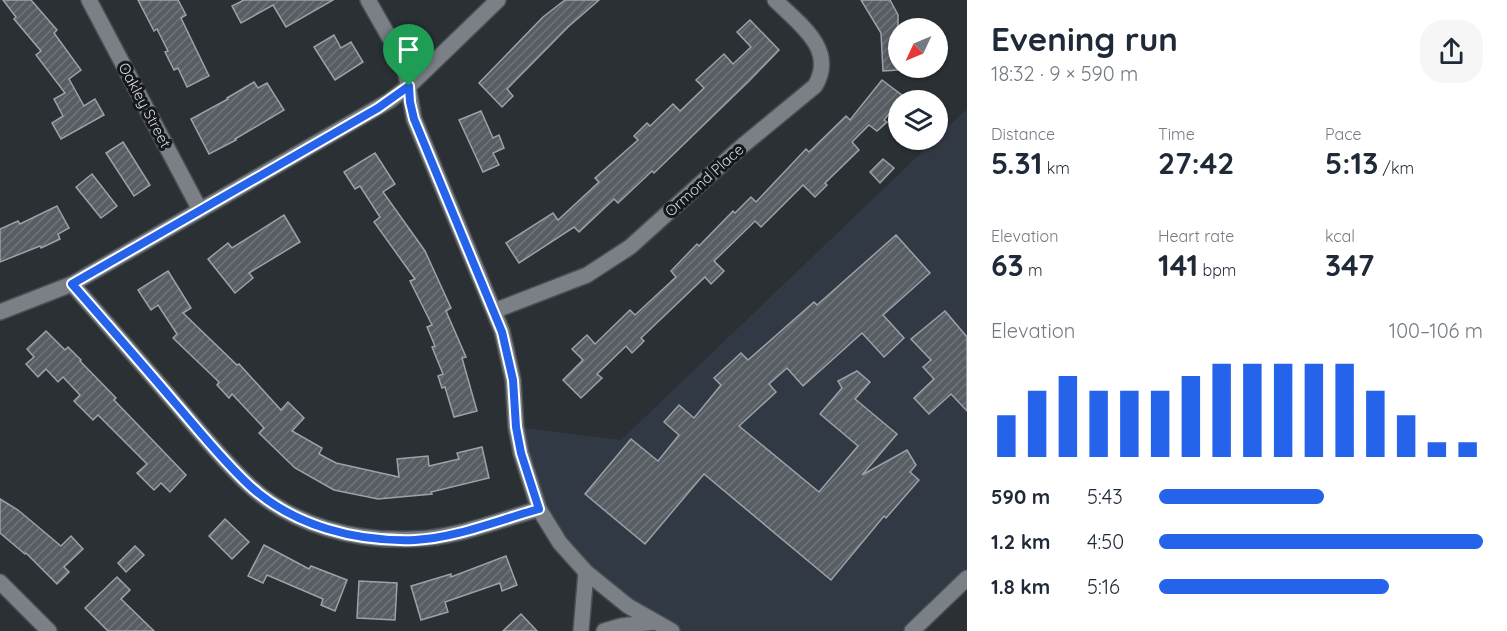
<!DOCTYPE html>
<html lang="en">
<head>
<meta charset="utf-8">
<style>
  body { margin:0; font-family:Quicksand,sans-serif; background:#f6f6f7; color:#1f2937; height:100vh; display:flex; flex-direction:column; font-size:22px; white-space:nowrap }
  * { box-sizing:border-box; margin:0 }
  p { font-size:20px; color:#747a83 }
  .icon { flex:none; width:33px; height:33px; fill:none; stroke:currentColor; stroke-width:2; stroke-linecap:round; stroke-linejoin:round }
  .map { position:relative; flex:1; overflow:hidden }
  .side { display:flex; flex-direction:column; background:#fff; width:540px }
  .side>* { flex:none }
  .needle { width:39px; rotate:226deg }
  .buttons { position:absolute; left:888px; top:18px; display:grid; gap:12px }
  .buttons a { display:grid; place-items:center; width:60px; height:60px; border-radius:50%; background:#fff; box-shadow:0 2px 4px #0004; font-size:30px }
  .pin { position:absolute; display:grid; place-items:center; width:51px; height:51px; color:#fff; margin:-62px -26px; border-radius:50% 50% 50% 0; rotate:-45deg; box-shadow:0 0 6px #0007 }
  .pin .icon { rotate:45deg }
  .round { display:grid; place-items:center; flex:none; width:63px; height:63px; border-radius:24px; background:#f6f6f7 }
  .headline { display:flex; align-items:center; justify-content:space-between; height:102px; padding:0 24px }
  h1 { font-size:33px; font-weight:700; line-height:45px }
  .metrics { display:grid; grid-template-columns:repeat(3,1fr); gap:9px; height:102px; padding:6px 24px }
  .metrics div { display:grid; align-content:center }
  .metrics b { font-size:30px; font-weight:700 }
  .metrics small { font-size:16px; font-weight:400 }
  .metrics p { font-size:16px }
  .chart { height:168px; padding:12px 24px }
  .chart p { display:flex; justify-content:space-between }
  .chart svg { width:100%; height:108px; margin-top:6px; stroke:#2563eb; stroke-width:6 }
  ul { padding:0 24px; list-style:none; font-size:20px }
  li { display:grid; grid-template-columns:96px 72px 1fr; align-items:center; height:45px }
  li i { height:15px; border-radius:8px; background:#2563eb }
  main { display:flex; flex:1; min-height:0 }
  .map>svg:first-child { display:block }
</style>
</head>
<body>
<main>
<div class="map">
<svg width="967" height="631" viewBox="0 0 967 631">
  <defs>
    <pattern id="building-hatch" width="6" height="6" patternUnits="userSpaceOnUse" patternTransform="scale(1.5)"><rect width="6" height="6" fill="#575d63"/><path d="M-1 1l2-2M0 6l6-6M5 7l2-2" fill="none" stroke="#6e7479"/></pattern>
  </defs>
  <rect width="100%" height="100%" fill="#2b3035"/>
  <path fill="#313a44" d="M 967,109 L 967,578 L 912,631 L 672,631 L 628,605 L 549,526 L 516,427 L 621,440 Z"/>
  <g fill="url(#building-hatch)" stroke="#9ca2a8" stroke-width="1.5">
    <path d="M 3,0 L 31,0 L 57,30 L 54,33 L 81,70 L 69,79 L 84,106 L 95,99 L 104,115 L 61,139 L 52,123 L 63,116 L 54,99 L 65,93 L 36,55 L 41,51 L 14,19 L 16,17 Z"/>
    <path d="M 138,0 L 178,0 L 186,15 L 181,18 L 209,76 L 187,87 L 178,68 L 174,70 L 165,52 L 168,51 L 157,29 L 154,31 Z"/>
    <path d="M 244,0 L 333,0 L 286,27 L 273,5 L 241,23 L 232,6 Z"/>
    <path d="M 565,0 L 599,0 L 568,27 L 507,89 L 513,96 L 502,107 L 479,83 L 543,17 Z"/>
    <path d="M 861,0 L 890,0 L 898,15 L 898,70 L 883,71 L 881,33 Z"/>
    <path d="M 750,20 L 779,50 L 749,81 L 654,173 L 652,171 L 618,203 L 614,199 L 579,232 L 574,227 L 519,263 L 506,243 L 553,213 L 558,220 L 599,182 L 595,178 L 638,140 L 634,136 L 647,123 L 650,126 L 673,104 L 680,111 L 704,88 L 696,80 L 724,54 L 733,64 L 751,47 L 737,32 Z"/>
    <path d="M 334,35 L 341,48 L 351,42 L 363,62 L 335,80 L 314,47 Z"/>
    <path d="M 882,80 L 903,96 L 884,120 L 887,122 L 877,131 L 869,125 L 852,142 L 859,150 L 825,183 L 827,185 L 815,197 L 803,185 L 761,227 L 755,221 L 714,261 L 724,271 L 711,284 L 705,277 L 641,338 L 644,341 L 632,353 L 626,346 L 597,374 L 602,378 L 581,398 L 563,380 L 583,360 L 572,349 L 587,335 L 595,344 L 630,310 L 635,315 L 676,277 L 671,271 L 697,244 L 699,246 L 733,211 L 735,213 L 751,197 L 756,202 L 806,149 L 809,152 L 846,116 L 850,120 Z"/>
    <path d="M 254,82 L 258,88 L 267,83 L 284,110 L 235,139 L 236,140 L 209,154 L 191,119 L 228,99 L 227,98 Z"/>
    <path d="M 481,111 L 493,138 L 499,135 L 504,148 L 493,153 L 499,165 L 483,172 L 459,120 Z"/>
    <path d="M 123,142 L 150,185 L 134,196 L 106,153 Z"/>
    <path d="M 375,153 L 395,184 L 383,192 L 425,251 L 451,308 L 446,311 L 466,357 L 462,358 L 477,411 L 454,417 L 445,387 L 442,388 L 438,376 L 443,374 L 432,347 L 435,346 L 427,327 L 432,325 L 410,281 L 415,279 L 374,222 L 380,217 L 360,186 L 355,189 L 344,172 Z"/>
    <path d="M 883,159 L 894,168 L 880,183 L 870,172 Z"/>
    <path d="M 92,174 L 117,206 L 101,218 L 76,187 Z"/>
    <path d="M 57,206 L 69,228 L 58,234 L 60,239 L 41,248 L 40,246 L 0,262 L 0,229 L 18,221 L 20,224 Z"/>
    <path d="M 284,215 L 300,242 L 249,273 L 253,278 L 235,293 L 208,259 L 228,243 L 232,248 Z"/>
    <path d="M 896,235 L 930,273 L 883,315 L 904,338 L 884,357 L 862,333 L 803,386 L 787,368 L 769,384 L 776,392 L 739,426 L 819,492 L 858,446 L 820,414 L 842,388 L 838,381 L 857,371 L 870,382 L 855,399 L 897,434 L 862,475 L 907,450 L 916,465 L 910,472 L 919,480 L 886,518 L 884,516 L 831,580 L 704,474 L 645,544 L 585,494 L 631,439 L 658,461 L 679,435 L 664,422 L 679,405 L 694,418 L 721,385 L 714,378 L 741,353 L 748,360 L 814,302 L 817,305 Z"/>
    <path d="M 168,271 L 191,308 L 183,313 L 237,365 L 239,364 L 281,410 L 288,402 L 304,418 L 292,431 L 322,448 L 319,454 L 336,463 L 399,477 L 397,459 L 428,456 L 429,466 L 459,459 L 457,453 L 482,447 L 489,478 L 431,492 L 432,494 L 378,499 L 334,490 L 295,468 L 259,433 L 264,428 L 232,394 L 229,398 L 217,385 L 219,382 L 173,338 L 177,334 L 158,305 L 151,310 L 138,290 Z"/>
    <path d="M 945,311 L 967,337 L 967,411 L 951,394 L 929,414 L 914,398 L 934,379 L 923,367 L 931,360 L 911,339 Z"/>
    <path d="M 46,331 L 65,350 L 68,347 L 81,360 L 80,361 L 116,398 L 114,400 L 186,475 L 170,492 L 161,483 L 154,490 L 137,473 L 147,464 L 98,415 L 93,420 L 74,401 L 80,395 L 63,377 L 58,382 L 46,369 L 38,377 L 26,364 L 34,357 L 27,349 Z"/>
    <path d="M 0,499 L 18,510 L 61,546 L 71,536 L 83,549 L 64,567 L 69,572 L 57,584 L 26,553 L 25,554 L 0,533 Z"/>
    <path d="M 225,519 L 249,542 L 232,559 L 209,536 Z"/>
    <path d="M 264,545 L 309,569 L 311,566 L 347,580 L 335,611 L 321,605 L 323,599 L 267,575 L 263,583 L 248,576 Z"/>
    <path d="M 135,546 L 144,555 L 126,572 L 118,563 Z"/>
    <path d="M 506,556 L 517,585 L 502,591 L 500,583 L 445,602 L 448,612 L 421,620 L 411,586 L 451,574 L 451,577 Z"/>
    <path d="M 117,577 L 130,590 L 121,599 L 154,631 L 108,631 L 85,608 Z"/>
    <path d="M 359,581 L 397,583 L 395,620 L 357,618 Z"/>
    <path d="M 521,614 L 537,631 L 503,631 Z"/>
  </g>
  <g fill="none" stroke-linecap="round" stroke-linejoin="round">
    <g stroke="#494e52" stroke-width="18">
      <g id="minor">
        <path d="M 89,0 L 200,210"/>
        <path d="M 368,0 L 404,63 L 414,119 L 502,331 L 513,380 L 516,427 L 521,453 L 539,509 L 560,543 L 586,572 L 628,606 L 672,631"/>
        <path d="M 72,284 C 107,324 142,364 176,404 C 200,432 223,461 250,486 C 294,526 356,542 415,539 C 456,538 499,520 539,509"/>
        <path d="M 494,311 L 587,275 L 630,247 L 741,147 L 815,86 C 837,49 799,24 775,0"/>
        <path d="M 0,312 L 72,284 L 389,101 L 409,86 L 498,0"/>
        <path d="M 0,582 L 49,631"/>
        <path d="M 581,631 L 586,572"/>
        <path d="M 604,631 L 621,626 L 655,622"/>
        <path d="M 912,631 L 967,578"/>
      </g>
    </g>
    <use href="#minor" stroke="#7b8087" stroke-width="15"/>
  </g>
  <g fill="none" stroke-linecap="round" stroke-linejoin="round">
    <g stroke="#fff" stroke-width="12">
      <path id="route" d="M 409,86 L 410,102 L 414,119 L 502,332 L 513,380 L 516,427 L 521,453 L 539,509 C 499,520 456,538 415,540 C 356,542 294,526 250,486 C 223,461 200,432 176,404 C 142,364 107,324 72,284 L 378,108 Z"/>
    </g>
    <use href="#route" stroke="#2563eb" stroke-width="8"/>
  </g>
  <g text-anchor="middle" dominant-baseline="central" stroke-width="6" stroke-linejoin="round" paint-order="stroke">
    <g font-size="15" fill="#d5d8db" stroke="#15181a">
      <text transform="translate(145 105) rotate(62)">Oakley Street</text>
      <text transform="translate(704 180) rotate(-42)">Ormond Place</text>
    </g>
  </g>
</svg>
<div class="buttons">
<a><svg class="needle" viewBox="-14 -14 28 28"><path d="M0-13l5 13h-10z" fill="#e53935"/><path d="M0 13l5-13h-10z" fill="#747a83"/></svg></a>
<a><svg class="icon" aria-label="layers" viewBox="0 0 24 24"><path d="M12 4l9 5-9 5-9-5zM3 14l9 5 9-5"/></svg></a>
</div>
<div class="pin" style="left:409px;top:86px;background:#1e9e55"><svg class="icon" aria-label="arrive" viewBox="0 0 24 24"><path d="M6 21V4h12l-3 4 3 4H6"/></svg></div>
</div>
<section class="side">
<div class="headline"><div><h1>Evening run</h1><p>18:32 · 9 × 590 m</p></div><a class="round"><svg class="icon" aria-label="share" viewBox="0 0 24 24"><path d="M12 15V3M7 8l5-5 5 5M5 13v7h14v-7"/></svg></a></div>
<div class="metrics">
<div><p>Distance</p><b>5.31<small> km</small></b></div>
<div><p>Time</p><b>27:42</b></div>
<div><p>Pace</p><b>5:13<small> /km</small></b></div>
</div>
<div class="metrics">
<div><p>Elevation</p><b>63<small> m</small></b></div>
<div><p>Heart rate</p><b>141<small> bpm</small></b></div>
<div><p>kcal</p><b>347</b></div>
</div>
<div class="chart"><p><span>Elevation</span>100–106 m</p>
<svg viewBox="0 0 160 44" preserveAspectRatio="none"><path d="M5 44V27M15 44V17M25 44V11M35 44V17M45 44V17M55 44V17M65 44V11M75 44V6M85 44V6M95 44V6M105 44V6M115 44V6M125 44V17M135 44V27M145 44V38M155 44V38"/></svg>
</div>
<ul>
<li><b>590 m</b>5:43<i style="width:51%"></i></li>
<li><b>1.2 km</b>4:50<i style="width:100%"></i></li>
<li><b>1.8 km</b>5:16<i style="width:71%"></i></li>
</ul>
</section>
</main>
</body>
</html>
